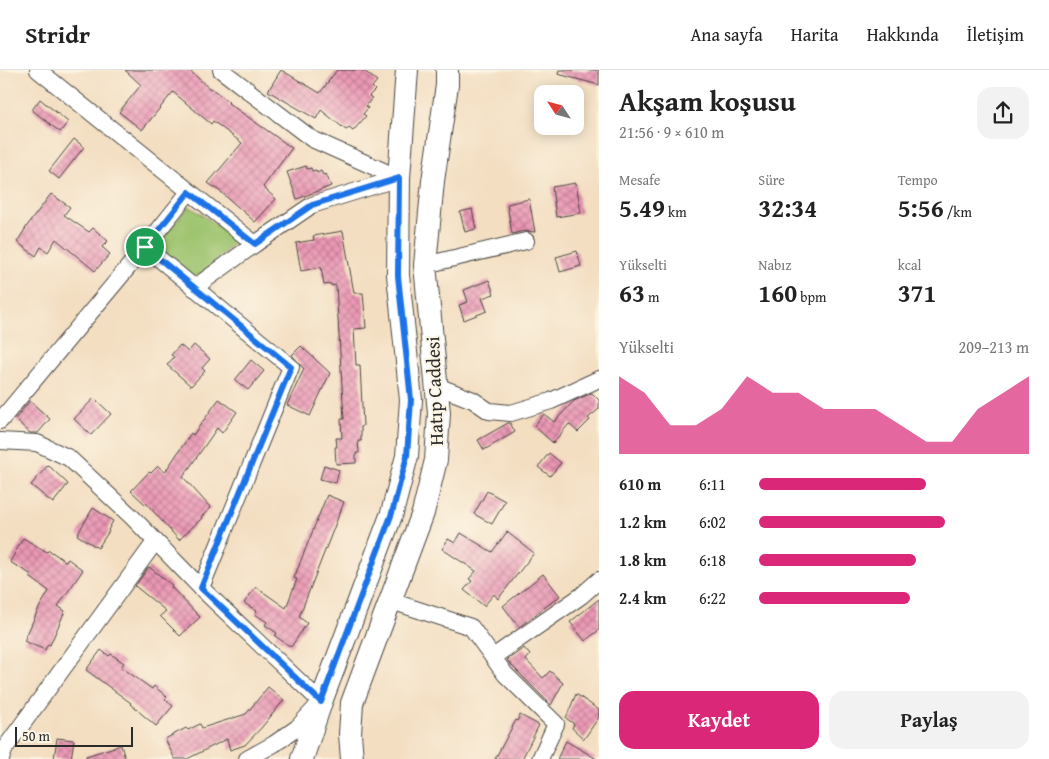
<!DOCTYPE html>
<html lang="tr">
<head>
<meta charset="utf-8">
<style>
  body { margin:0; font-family:"Gentium Book Plus",serif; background:#f2f2f2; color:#222; height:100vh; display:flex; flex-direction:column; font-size:19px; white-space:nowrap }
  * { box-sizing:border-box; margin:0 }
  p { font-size:16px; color:#767676 }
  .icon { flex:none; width:28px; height:28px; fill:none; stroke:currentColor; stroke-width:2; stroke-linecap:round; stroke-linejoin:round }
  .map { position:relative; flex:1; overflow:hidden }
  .drawer { display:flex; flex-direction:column; background:#fff; width:450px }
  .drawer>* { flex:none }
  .needle { width:32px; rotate:306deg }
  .fabs { position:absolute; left:534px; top:15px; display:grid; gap:10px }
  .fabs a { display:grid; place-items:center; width:50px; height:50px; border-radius:10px; background:#fff; box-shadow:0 2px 12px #0003; font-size:25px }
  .scale { position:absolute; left:15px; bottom:12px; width:118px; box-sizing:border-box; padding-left:5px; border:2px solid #2b2b2b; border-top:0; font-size:14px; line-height:18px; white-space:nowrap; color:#2b2b2b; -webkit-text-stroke:4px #fcf5e5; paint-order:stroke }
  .pin { position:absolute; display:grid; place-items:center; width:42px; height:42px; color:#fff; margin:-21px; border:2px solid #fff; border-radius:50%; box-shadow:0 1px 5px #0007 }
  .round { display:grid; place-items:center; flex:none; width:52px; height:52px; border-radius:15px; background:#f2f2f2 }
  .head { display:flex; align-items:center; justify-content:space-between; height:85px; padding:0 20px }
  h1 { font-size:28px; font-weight:700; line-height:38px }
  .figures { display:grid; grid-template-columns:repeat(3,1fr); gap:8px; height:85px; padding:5px 20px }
  .figures div { display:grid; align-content:center }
  .figures b { font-size:25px; font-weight:700 }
  .figures small { font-size:14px; font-weight:400 }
  .figures p { font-size:14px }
  .chart { height:140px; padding:10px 20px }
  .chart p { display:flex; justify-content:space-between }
  .chart svg { width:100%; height:90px; margin-top:5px; fill:#db2777; opacity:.7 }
  .primary-button { display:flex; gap:10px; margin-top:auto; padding:10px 20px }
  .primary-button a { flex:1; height:58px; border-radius:15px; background:#db2777; color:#fff; font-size:20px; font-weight:700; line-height:58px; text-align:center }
  .primary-button a+a { background:#f2f2f2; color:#222 }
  ul { padding:0 20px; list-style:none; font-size:16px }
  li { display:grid; grid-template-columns:80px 60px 1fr; align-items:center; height:38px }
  li i { height:12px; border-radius:6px; background:#db2777 }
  header { display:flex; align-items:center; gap:30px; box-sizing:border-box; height:70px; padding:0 25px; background:#fff; border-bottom:1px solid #e0e0e0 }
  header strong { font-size:24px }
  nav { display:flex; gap:28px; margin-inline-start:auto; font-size:18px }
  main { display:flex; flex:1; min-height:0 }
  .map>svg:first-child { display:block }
</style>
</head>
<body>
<header>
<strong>Stridr</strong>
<nav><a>Ana sayfa</a><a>Harita</a><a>Hakkında</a><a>İletişim</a></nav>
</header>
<main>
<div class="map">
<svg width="599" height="689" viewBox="0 0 599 689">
  <defs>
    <pattern id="building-cross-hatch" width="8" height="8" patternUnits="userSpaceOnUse" patternTransform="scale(1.25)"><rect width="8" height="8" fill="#eb98b5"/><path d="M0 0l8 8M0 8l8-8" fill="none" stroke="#bf7c93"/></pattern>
  </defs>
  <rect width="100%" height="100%" fill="#fcf5e5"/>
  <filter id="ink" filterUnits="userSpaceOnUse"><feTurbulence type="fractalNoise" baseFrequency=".02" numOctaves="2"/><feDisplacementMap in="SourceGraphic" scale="10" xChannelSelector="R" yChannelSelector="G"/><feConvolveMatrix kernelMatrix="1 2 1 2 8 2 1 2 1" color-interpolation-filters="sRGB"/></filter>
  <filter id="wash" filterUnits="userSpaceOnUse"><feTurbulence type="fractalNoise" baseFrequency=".0096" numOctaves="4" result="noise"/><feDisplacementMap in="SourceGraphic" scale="20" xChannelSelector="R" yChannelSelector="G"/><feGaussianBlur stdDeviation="1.12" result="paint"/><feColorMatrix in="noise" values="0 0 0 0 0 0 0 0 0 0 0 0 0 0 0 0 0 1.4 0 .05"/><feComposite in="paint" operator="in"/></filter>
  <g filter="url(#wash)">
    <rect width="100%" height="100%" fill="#f3dec1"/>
    <path fill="#9fc46f" stroke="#65784d" d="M 189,136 L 238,169 L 203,204 L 192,207 L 155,178 Z"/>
    <g id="blocks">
      <g fill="url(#building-cross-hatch)">
        <path d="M 125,0 L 189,0 L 210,19 L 211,18 L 229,32 L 228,33 L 292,78 L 263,117 L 276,129 L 255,152 L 221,122 L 208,113 L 242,73 L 213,51 L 211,54 L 173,22 L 142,60 L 119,42 L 141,15 Z"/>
        <path d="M 281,0 L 320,23 L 337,0 L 363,0 L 377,11 L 372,17 L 375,20 L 369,26 L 372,28 L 366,36 L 368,38 L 363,44 L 366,46 L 353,61 L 349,58 L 346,60 L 321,40 L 316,49 L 268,21 Z"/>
        <path d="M 559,0 L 599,0 L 599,15 L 558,4 Z"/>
        <path d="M 40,29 L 68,52 L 60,62 L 32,40 Z"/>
        <path d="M 74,69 L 84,77 L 59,109 L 49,101 Z"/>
        <path d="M 306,96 L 307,99 L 311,98 L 312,101 L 316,100 L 317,103 L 321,101 L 323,105 L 326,104 L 331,116 L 297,129 L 287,102 Z"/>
        <path d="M 576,113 L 581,143 L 556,147 L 552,117 Z"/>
        <path d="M 51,124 L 70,137 L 64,145 L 89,162 L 93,158 L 108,171 L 102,177 L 110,184 L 95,201 L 56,169 L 48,182 L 41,177 L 36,186 L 17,172 L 29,153 Z"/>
        <path d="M 529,129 L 535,162 L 524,161 L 512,164 L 507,134 Z"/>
        <path d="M 472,139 L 476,159 L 465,162 L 460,142 Z"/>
        <path d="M 343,161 L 354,223 L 363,223 L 366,258 L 354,259 L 356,295 L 360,295 L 363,356 L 361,357 L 361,371 L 358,371 L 359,383 L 356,383 L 356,393 L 336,394 L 335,377 L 337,377 L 336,368 L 342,368 L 341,349 L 344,349 L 336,215 L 332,216 L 331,214 L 324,215 L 321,197 L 301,201 L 296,173 L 314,170 L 313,166 Z"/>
        <path d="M 577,181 L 581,196 L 560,202 L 556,187 Z"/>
        <path d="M 489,210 L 494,224 L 482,228 L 487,241 L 464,250 L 459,235 L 468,232 L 464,220 Z"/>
        <path d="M 180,275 L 188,282 L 194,275 L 210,289 L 202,298 L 205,301 L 191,316 L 167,295 L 174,287 L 171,285 Z"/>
        <path d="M 301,276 L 330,303 L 310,346 L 287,335 L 304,299 L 292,285 Z"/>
        <path d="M 251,290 L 264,301 L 248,320 L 235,310 Z"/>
        <path d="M 592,323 L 599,330 L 599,339 L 588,348 L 590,350 L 578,362 L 569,354 L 553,373 L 534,356 L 544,344 L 554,352 L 574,331 Z"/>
        <path d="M 94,328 L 111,344 L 91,365 L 74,349 Z"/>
        <path d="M 219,329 L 237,342 L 222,363 L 217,358 L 183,407 L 211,438 L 201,447 L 202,448 L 179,470 L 146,433 L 145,434 L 131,421 L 149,402 L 151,403 L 158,396 L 165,402 L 191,363 L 193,365 Z"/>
        <path d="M 30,331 L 50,349 L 38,363 L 30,363 L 15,349 Z"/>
        <path d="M 508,353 L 510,353 L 515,362 L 484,380 L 478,370 Z"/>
        <path d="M 549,383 L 561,393 L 550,406 L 538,397 Z"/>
        <path d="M 48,395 L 68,414 L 53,433 L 31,415 Z"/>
        <path d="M 324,395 L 339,400 L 336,413 L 320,409 Z"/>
        <path d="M 487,421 L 505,431 L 492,454 L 474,444 Z"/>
        <path d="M 327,425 L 344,432 L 299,547 L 307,553 L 291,577 L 275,566 L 277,563 L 265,555 L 267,552 L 255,544 L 257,541 L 244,533 L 256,517 L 286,538 L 297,509 L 294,508 Z"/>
        <path d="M 93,438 L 113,451 L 108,460 L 109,461 L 98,478 L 77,465 Z"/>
        <path d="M 507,462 L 534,483 L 498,529 L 494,524 L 484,536 L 464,520 L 472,511 L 469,509 L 476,501 L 442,479 L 448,469 L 455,473 L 461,463 L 492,482 Z"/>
        <path d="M 23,468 L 47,482 L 49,480 L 66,492 L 68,489 L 83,500 L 58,536 L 65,541 L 50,575 L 48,574 L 45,580 L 24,571 L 38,540 L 49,521 L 30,507 L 32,505 L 10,492 Z"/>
        <path d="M 149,497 L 172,515 L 171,517 L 200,547 L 180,566 L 160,546 L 166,541 L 135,516 Z"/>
        <path d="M 543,504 L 560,526 L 519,557 L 503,536 Z"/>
        <path d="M 599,529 L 599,560 L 585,571 L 570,552 Z"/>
        <path d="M 524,578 L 530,585 L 526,590 L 543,608 L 550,601 L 563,613 L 551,635 L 513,597 L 507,590 Z"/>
        <path d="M 101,580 L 109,586 L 111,584 L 124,593 L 121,597 L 152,619 L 154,616 L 167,627 L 165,629 L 173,636 L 156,656 L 130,634 L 131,633 L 86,600 Z"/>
        <path d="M 268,617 L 284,630 L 262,657 L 245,675 L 230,680 L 227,669 L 187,689 L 175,689 L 165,669 L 186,658 L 188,660 L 200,654 L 202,658 L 246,644 Z"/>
        <path d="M 576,624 L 599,640 L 599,647 L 584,669 L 572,658 L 574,654 L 566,648 Z"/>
        <path d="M 520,645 L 539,655 L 522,689 L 495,689 L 516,650 L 517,651 Z"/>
        <path d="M 57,668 L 74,670 L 71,689 L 54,689 Z"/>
        <path d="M 566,671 L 597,689 L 557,689 Z"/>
        <path d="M 121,675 L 125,689 L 86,689 L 86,686 Z"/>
      </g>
    </g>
  </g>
  <g filter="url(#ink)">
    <use href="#blocks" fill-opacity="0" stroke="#494642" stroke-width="1"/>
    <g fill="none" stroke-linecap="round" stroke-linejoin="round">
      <g stroke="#494642" stroke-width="18">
        <g id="street">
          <path d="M 38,0 L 255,174 L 194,218"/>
          <path d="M 221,0 L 312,69 L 399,108"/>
          <path d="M 255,174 L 312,135 L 399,108"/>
          <path d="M 145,177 L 291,297 L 201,518"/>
          <path d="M 425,195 L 526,171"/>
          <path d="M 437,316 L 473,330 L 489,341 L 511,343 L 551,331 L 599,309"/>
          <path d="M 0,351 L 145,177 L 189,122"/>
          <path d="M 0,371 L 37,373 L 69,388 L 132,447 L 201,518 L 321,632 L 297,658 L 274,674 L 247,689"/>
          <path d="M 391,531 L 471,557 L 505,604 L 556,654 L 540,689"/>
          <path d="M 493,587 L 581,526 L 599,510"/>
          <path d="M 1,689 L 5,678 L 155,472"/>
        </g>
      </g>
      <g stroke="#494642" stroke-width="24">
        <g id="secondary">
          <path d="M 302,689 L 321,632 L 392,443 L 407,386 L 411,330 L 398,205 L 399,108 L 407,0"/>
          <path d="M 352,689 L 350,664 L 352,633 L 423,443 L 436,390 L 439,343 L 425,195 L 433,111 L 447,15 L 447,0"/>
        </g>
      </g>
      <use href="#street" stroke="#fff" stroke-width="16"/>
      <use href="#secondary" stroke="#fff" stroke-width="22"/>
    </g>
  </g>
  <g fill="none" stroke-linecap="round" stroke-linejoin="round" filter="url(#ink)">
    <g stroke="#fff" stroke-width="10">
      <path id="route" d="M 399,108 L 398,206 L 411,330 L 407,386 L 392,443 L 321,632 L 201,518 L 291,297 L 145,177 L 189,122 L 255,174 L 312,135 Z"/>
    </g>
    <use href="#route" stroke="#1a73e8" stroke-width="6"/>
  </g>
  <g text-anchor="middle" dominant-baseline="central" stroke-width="4" stroke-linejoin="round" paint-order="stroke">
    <g font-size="19" fill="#2b2b2b" stroke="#fcf5e5">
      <text transform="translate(434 321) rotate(-92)">Hatıp Caddesi</text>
    </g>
  </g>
</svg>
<div class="fabs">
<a><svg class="needle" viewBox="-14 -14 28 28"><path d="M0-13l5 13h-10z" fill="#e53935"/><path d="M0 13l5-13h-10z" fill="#767676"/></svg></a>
</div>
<div class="scale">50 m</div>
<div class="pin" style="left:145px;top:177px;background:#1e9e55"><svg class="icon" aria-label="arrive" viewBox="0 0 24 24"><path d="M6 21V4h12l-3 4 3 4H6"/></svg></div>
</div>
<section class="drawer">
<div class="head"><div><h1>Akşam koşusu</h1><p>21:56 · 9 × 610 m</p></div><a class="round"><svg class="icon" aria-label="share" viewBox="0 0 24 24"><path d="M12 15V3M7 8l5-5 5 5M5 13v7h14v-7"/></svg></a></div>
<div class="figures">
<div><p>Mesafe</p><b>5.49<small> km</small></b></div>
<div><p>Süre</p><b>32:34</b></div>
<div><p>Tempo</p><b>5:56<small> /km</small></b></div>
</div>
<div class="figures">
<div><p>Yükselti</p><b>63<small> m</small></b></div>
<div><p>Nabız</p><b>160<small> bpm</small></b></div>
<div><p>kcal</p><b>371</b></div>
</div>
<div class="chart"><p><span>Yükselti</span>209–213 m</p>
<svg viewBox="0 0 160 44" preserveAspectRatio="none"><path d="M0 44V6L10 14L20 30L30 30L40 22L50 6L60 14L70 14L80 22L90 22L100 22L110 30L120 38L130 38L140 22L150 14L160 6V44z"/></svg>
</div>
<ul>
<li><b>610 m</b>6:11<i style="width:62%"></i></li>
<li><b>1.2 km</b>6:02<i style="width:69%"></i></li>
<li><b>1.8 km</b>6:18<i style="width:58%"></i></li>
<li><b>2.4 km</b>6:22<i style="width:56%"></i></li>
</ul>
<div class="primary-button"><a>Kaydet</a><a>Paylaş</a></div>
</section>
</main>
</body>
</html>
